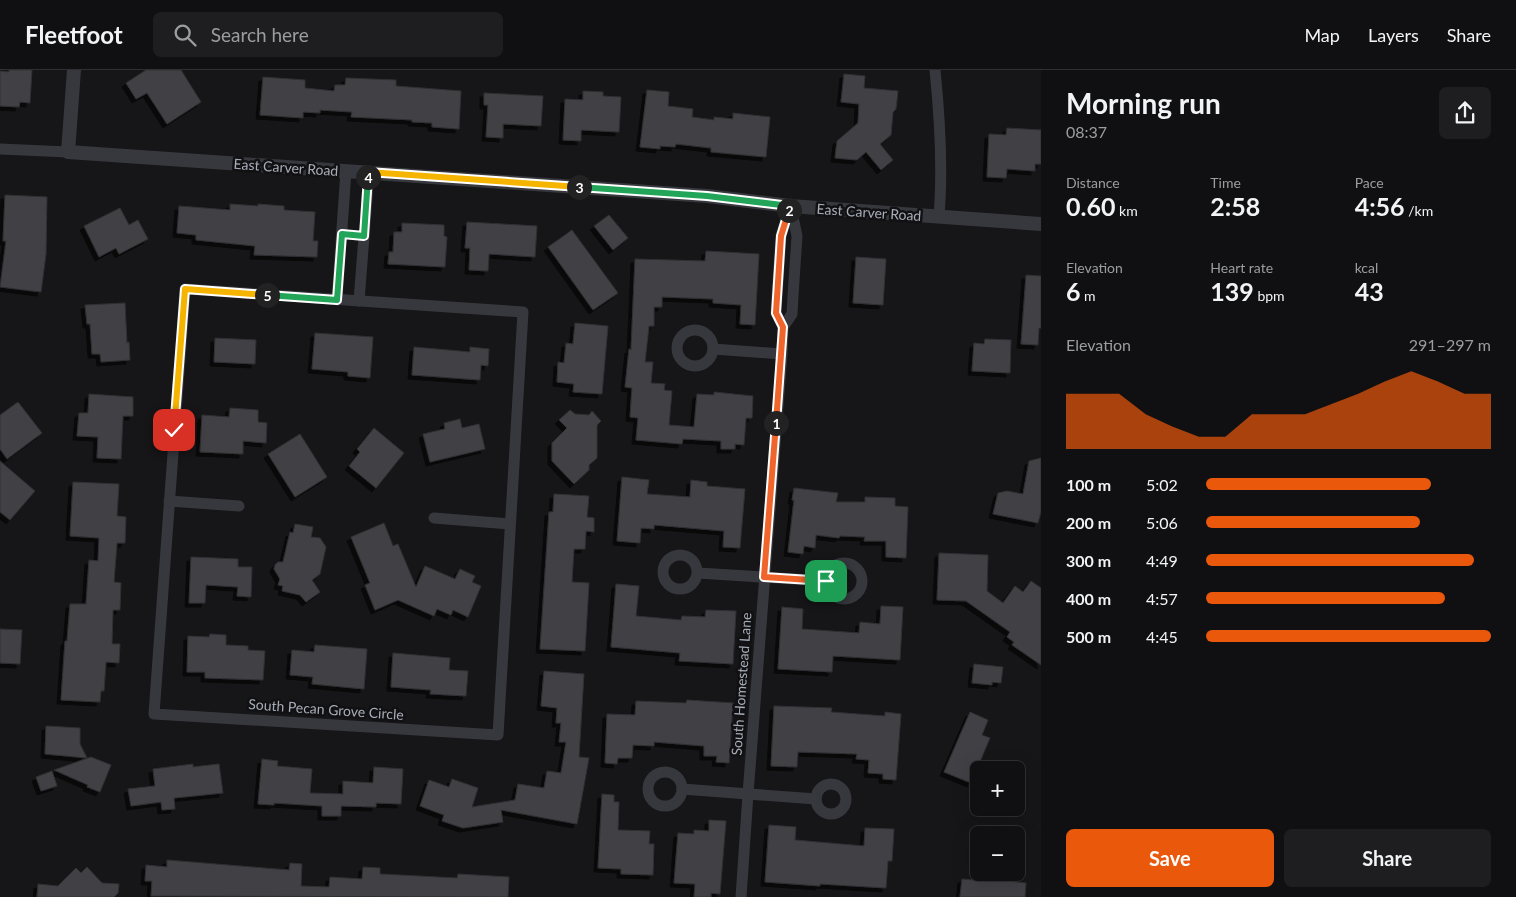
<!DOCTYPE html>
<html lang="en">
<head>
<meta charset="utf-8">
<style>
  body { margin:0; font-family:Lato,sans-serif; background:#1e1e20; color:#f1f3f6; height:100vh; display:flex; flex-direction:column; font-size:19px; white-space:nowrap }
  * { box-sizing:border-box; margin:0 }
  p { font-size:16px; color:#9c9d9f }
  .icon { flex:none; width:28px; height:28px; fill:none; stroke:currentColor; stroke-width:2; stroke-linecap:round; stroke-linejoin:round }
  .map { position:relative; flex:1; overflow:hidden }
  .sheet { display:flex; flex-direction:column; background:#101012; width:475px }
  .sheet>* { flex:none }
  .controls { position:absolute; left:970px; top:691px; display:grid; gap:10px }
  .controls a { display:grid; place-items:center; width:55px; height:55px; border-radius:8px; background:#101012; box-shadow:0 5px 20px #0002,0 0 0 1px #303032; font-size:25px }
  .pin { position:absolute; display:grid; place-items:center; width:42px; height:42px; color:#fff; margin:-21px; border-radius:10px; box-shadow:0 2px 8px #0006 }
  .km { position:absolute; width:25px; height:25px; margin:-12px; border-radius:50%; background:#222; color:#fff; font-size:14px; line-height:25px; text-align:center }
  .round { display:grid; place-items:center; flex:none; width:52px; height:52px; border-radius:8px; background:#1e1e20 }
  .headline { display:flex; align-items:center; justify-content:space-between; height:85px; padding:0 25px }
  h1 { font-size:28px; font-weight:700; line-height:38px }
  .stats { display:grid; grid-template-columns:repeat(3,1fr); gap:8px; height:85px; padding:5px 25px }
  .stats div { display:grid; align-content:center }
  .stats b { font-size:25px; font-weight:700 }
  .stats small { font-size:14px; font-weight:400 }
  .stats p { font-size:14px }
  .chart { height:140px; padding:10px 25px }
  .chart p { display:flex; justify-content:space-between }
  .chart svg { width:100%; height:90px; margin-top:5px; fill:#ea580c; opacity:.7 }
  .cta { display:flex; gap:10px; margin-top:auto; padding:10px 25px }
  .cta a { flex:1; height:58px; border-radius:8px; background:#ea580c; color:#fff; font-size:20px; font-weight:700; line-height:58px; text-align:center }
  .cta a+a { background:#1e1e20; color:#f1f3f6 }
  ul { padding:0 25px; list-style:none; font-size:16px }
  li { display:grid; grid-template-columns:80px 60px 1fr; align-items:center; height:38px }
  li i { height:12px; border-radius:6px; background:#ea580c }
  header { display:flex; align-items:center; gap:30px; box-sizing:border-box; height:70px; padding:0 25px; background:#101012; border-bottom:1px solid #303032 }
  header strong { font-size:24px }
  nav { display:flex; gap:28px; margin-inline-start:auto; font-size:18px }
  .search { width:350px; height:45px; background:#1e1e20; display:flex; align-items:center; gap:12px; box-sizing:border-box; padding:0 18px; border-radius:8px; color:#9c9d9f; font-size:19px }
  main { display:flex; flex:1; min-height:0 }
  .map>svg:first-child { display:block }
</style>
</head>
<body>
<header>
<strong>Fleetfoot</strong>
<div class="search"><svg class="icon" aria-label="search" viewBox="0 0 24 24"><circle cx="10" cy="10" r="6"/><path d="M15 15l6 6"/></svg>Search here</div>
<nav><a>Map</a><a>Layers</a><a>Share</a></nav>
</header>
<main>
<div class="map">
<svg width="1041" height="827" viewBox="0 0 1041 827">
  <defs>
    <filter id="shadow"><feDropShadow dx="-4" dy="4" stdDeviation="0" flood-color="#0009"/></filter>
  </defs>
  <rect width="100%" height="100%" fill="#161618"/>
  <g fill="#404145" stroke="#303034" filter="url(#shadow)">
    <path d="M 9,0 L 32,0 L 30,33 L 20,32 L 19,37 L 0,36 L 0,1 L 9,2 Z"/>
    <path d="M 146,0 L 181,0 L 201,32 L 167,54 L 147,23 L 136,29 L 126,13 Z"/>
    <path d="M 844,4 L 865,6 L 864,18 L 898,21 L 896,39 L 893,42 L 891,65 L 880,74 L 893,90 L 881,100 L 866,82 L 857,90 L 835,88 L 837,71 L 858,53 L 859,34 L 841,32 Z"/>
    <path d="M 263,7 L 305,10 L 305,18 L 334,21 L 335,15 L 345,15 L 346,8 L 396,10 L 396,16 L 461,21 L 459,59 L 432,57 L 432,53 L 412,52 L 412,50 L 351,47 L 352,42 L 320,40 L 320,43 L 303,42 L 303,48 L 260,45 Z"/>
    <path d="M 647,20 L 669,22 L 668,36 L 693,39 L 692,47 L 714,50 L 714,47 L 733,49 L 733,43 L 770,47 L 766,87 L 711,82 L 711,78 L 676,74 L 675,77 L 660,76 L 660,79 L 640,77 Z"/>
    <path d="M 583,21 L 603,22 L 603,26 L 621,27 L 619,62 L 581,60 L 581,71 L 563,70 L 565,29 L 583,30 Z"/>
    <path d="M 484,23 L 543,26 L 541,56 L 503,54 L 503,68 L 486,67 L 488,35 L 484,35 Z"/>
    <path d="M 1007,58 L 1041,60 L 1041,94 L 1035,94 L 1035,101 L 1007,99 L 1006,108 L 987,107 L 989,64 L 1006,65 Z"/>
    <path d="M 5,125 L 47,127 L 46,184 L 41,222 L 0,217 L 6,171 L 3,171 Z"/>
    <path d="M 230,134 L 258,136 L 258,134 L 284,136 L 284,140 L 315,142 L 313,171 L 318,171 L 317,187 L 254,185 L 255,176 L 196,170 L 196,165 L 177,163 L 179,136 L 230,140 Z"/>
    <path d="M 120,138 L 129,155 L 138,150 L 148,169 L 119,184 L 116,178 L 99,187 L 84,156 Z"/>
    <path d="M 609,145 L 628,168 L 613,180 L 594,156 Z"/>
    <path d="M 467,152 L 537,156 L 535,187 L 489,184 L 488,201 L 469,200 L 470,178 L 465,178 Z"/>
    <path d="M 402,153 L 444,155 L 444,166 L 447,167 L 445,197 L 388,194 L 389,182 L 393,182 L 394,162 L 402,162 Z"/>
    <path d="M 572,160 L 618,223 L 593,240 L 548,177 Z"/>
    <path d="M 706,181 L 759,184 L 755,255 L 740,254 L 741,235 L 713,233 L 713,229 L 662,227 L 662,237 L 654,237 L 654,256 L 649,256 L 645,292 L 653,292 L 651,313 L 665,314 L 664,320 L 672,321 L 669,355 L 694,357 L 697,324 L 714,325 L 714,322 L 753,326 L 752,348 L 746,348 L 744,375 L 735,374 L 735,379 L 721,379 L 721,371 L 683,369 L 682,374 L 636,370 L 638,348 L 630,347 L 632,318 L 625,317 L 629,279 L 631,280 L 635,189 L 705,191 Z"/>
    <path d="M 856,187 L 886,189 L 883,235 L 853,233 Z"/>
    <path d="M 1026,205 L 1041,206 L 1041,258 L 1039,258 L 1038,275 L 1021,274 Z"/>
    <path d="M 125,233 L 127,273 L 129,272 L 130,290 L 101,292 L 100,284 L 92,284 L 90,254 L 87,254 L 85,235 Z"/>
    <path d="M 575,253 L 608,256 L 602,324 L 573,322 L 574,314 L 557,312 L 558,292 L 564,293 L 566,273 L 573,274 Z"/>
    <path d="M 315,263 L 373,267 L 370,308 L 348,306 L 348,302 L 312,299 Z"/>
    <path d="M 215,268 L 256,270 L 255,294 L 214,292 Z"/>
    <path d="M 985,269 L 1011,270 L 1010,303 L 972,301 L 974,273 L 984,274 Z"/>
    <path d="M 414,277 L 470,282 L 470,277 L 489,279 L 488,296 L 481,295 L 480,310 L 412,305 Z"/>
    <path d="M 89,324 L 133,327 L 133,346 L 123,346 L 121,389 L 97,388 L 98,367 L 77,366 L 79,343 L 88,343 Z"/>
    <path d="M 18,332 L 42,363 L 7,389 L 0,379 L 0,345 Z"/>
    <path d="M 230,338 L 258,340 L 258,352 L 267,353 L 266,373 L 243,371 L 243,384 L 200,382 L 202,345 L 229,347 Z"/>
    <path d="M 570,340 L 575,344 L 589,345 L 592,341 L 601,351 L 597,355 L 597,388 L 589,395 L 589,400 L 574,414 L 552,391 L 552,373 L 567,358 L 559,350 Z"/>
    <path d="M 460,349 L 462,358 L 479,354 L 485,379 L 430,392 L 423,364 L 445,359 L 444,353 Z"/>
    <path d="M 374,358 L 404,383 L 376,418 L 349,396 L 360,382 L 357,379 Z"/>
    <path d="M 300,364 L 327,407 L 295,427 L 268,384 Z"/>
    <path d="M 1041,388 L 1041,442 L 1038,453 L 993,444 L 998,423 L 1007,421 L 1023,424 L 1029,391 Z"/>
    <path d="M 0,391 L 35,421 L 10,450 L 0,442 Z"/>
    <path d="M 622,407 L 649,410 L 647,424 L 690,427 L 691,410 L 707,412 L 707,416 L 745,419 L 740,478 L 723,477 L 724,461 L 654,455 L 654,459 L 641,458 L 640,473 L 617,471 Z"/>
    <path d="M 73,412 L 119,414 L 117,446 L 126,447 L 125,473 L 117,473 L 114,512 L 121,513 L 120,540 L 113,540 L 112,574 L 120,574 L 119,593 L 106,592 L 104,621 L 101,621 L 100,632 L 61,630 L 65,571 L 67,571 L 70,534 L 86,534 L 89,490 L 98,491 L 99,468 L 70,466 Z"/>
    <path d="M 794,418 L 838,423 L 836,432 L 865,432 L 865,427 L 895,428 L 895,436 L 908,437 L 906,488 L 886,487 L 886,471 L 864,471 L 865,467 L 840,466 L 839,468 L 816,465 L 815,478 L 804,476 L 803,484 L 788,482 L 794,430 L 792,430 Z"/>
    <path d="M 554,424 L 589,426 L 587,447 L 594,448 L 594,462 L 586,461 L 585,479 L 574,479 L 572,512 L 589,513 L 585,581 L 540,579 L 549,442 L 553,442 Z"/>
    <path d="M 384,453 L 393,476 L 398,474 L 416,517 L 425,496 L 455,509 L 460,499 L 475,506 L 472,512 L 481,516 L 468,547 L 453,540 L 451,545 L 437,539 L 434,546 L 398,530 L 375,540 L 365,515 L 370,513 L 351,467 Z"/>
    <path d="M 295,454 L 313,457 L 311,467 L 320,468 L 326,477 L 320,504 L 312,510 L 320,522 L 306,532 L 300,525 L 282,521 L 283,516 L 278,515 L 280,509 L 274,499 L 275,495 L 278,492 L 283,492 L 290,462 L 293,463 Z"/>
    <path d="M 939,483 L 988,485 L 987,521 L 1003,533 L 1015,516 L 1023,522 L 1031,511 L 1041,518 L 1041,595 L 1012,575 L 1014,572 L 1007,567 L 1010,562 L 966,531 L 937,530 Z"/>
    <path d="M 191,487 L 238,489 L 238,497 L 252,497 L 251,527 L 237,526 L 238,517 L 206,515 L 205,533 L 189,533 Z"/>
    <path d="M 616,514 L 639,516 L 636,546 L 681,550 L 682,546 L 705,547 L 706,540 L 736,541 L 733,594 L 679,591 L 680,583 L 611,577 Z"/>
    <path d="M 881,536 L 903,537 L 900,590 L 833,586 L 832,602 L 778,599 L 782,537 L 803,539 L 802,559 L 859,563 L 860,552 L 880,554 Z"/>
    <path d="M 0,559 L 22,560 L 20,594 L 0,593 Z"/>
    <path d="M 210,564 L 226,565 L 226,575 L 248,576 L 248,580 L 265,581 L 263,610 L 205,608 L 205,602 L 187,602 L 188,566 L 209,567 Z"/>
    <path d="M 315,575 L 367,579 L 364,619 L 312,614 L 313,607 L 290,605 L 292,580 L 314,582 Z"/>
    <path d="M 393,583 L 450,588 L 449,600 L 468,601 L 466,626 L 430,624 L 431,620 L 391,617 Z"/>
    <path d="M 974,594 L 1003,597 L 1001,613 L 992,612 L 992,615 L 972,613 Z"/>
    <path d="M 544,601 L 584,604 L 579,687 L 589,688 L 577,754 L 501,740 L 503,752 L 463,758 L 442,751 L 444,745 L 420,736 L 429,710 L 449,717 L 452,709 L 478,718 L 472,737 L 515,730 L 518,714 L 544,718 L 547,701 L 561,703 L 566,672 L 559,672 L 561,653 L 556,653 L 557,638 L 541,636 Z"/>
    <path d="M 687,630 L 733,633 L 729,693 L 716,692 L 717,686 L 704,686 L 704,676 L 654,672 L 654,676 L 633,675 L 632,688 L 618,688 L 617,694 L 605,693 L 607,644 L 635,645 L 636,631 L 686,633 Z"/>
    <path d="M 774,636 L 832,638 L 831,642 L 885,646 L 885,642 L 901,644 L 896,710 L 883,709 L 883,704 L 868,703 L 869,690 L 856,689 L 857,684 L 798,682 L 797,697 L 771,696 Z"/>
    <path d="M 970,642 L 988,650 L 982,665 L 990,668 L 971,713 L 944,702 Z"/>
    <path d="M 46,656 L 80,658 L 80,674 L 87,688 L 45,684 Z"/>
    <path d="M 91,687 L 111,695 L 100,722 L 87,717 L 88,715 L 54,700 Z"/>
    <path d="M 262,689 L 278,691 L 277,696 L 312,699 L 310,723 L 343,724 L 343,711 L 373,713 L 374,697 L 403,699 L 401,734 L 376,733 L 376,737 L 341,736 L 341,746 L 322,746 L 322,736 L 274,733 L 274,735 L 258,734 Z"/>
    <path d="M 193,694 L 193,697 L 219,694 L 223,723 L 174,728 L 175,739 L 162,740 L 161,732 L 131,736 L 128,719 L 155,716 L 153,699 Z"/>
    <path d="M 52,701 L 57,716 L 41,721 L 36,707 Z"/>
    <path d="M 602,724 L 614,725 L 614,732 L 619,732 L 618,760 L 650,761 L 649,774 L 654,774 L 653,805 L 621,804 L 621,799 L 598,798 Z"/>
    <path d="M 709,750 L 726,751 L 720,824 L 711,823 L 711,827 L 694,827 L 695,814 L 674,813 L 678,763 L 694,764 L 694,760 L 709,761 Z"/>
    <path d="M 769,755 L 796,757 L 795,770 L 864,776 L 865,758 L 894,759 L 892,791 L 888,791 L 886,818 L 820,814 L 820,816 L 765,812 Z"/>
    <path d="M 167,790 L 289,800 L 290,793 L 302,794 L 301,816 L 329,817 L 330,807 L 362,809 L 363,797 L 380,798 L 380,804 L 457,808 L 458,804 L 509,807 L 508,827 L 151,826 L 152,811 L 145,811 L 146,795 L 167,797 Z"/>
    <path d="M 87,797 L 102,813 L 119,814 L 118,823 L 114,827 L 37,827 L 38,814 L 58,816 L 76,798 L 81,803 Z"/>
    <path d="M 986,802 L 1007,802 L 1007,811 L 1026,813 L 1025,827 L 960,827 L 962,809 L 986,811 Z"/>
  </g>
  <g fill="none" stroke-linecap="round" stroke-linejoin="round">
    <g stroke="#37383d" stroke-width="11">
      <path d="M 935,0 C 940,49 943,97 939,146"/>
      <path d="M 0,79 L 68,82"/>
      <path d="M 185,219 L 523,242 L 498,665 L 154,644 Z"/>
      <path d="M 337,230 L 346,101"/>
      <path d="M 359,231 L 369,102"/>
      <path d="M 783,257 L 792,244 L 793,226 L 797,166 L 791,138"/>
      <circle cx="695" cy="278" r="18"/>
      <path d="M 713,279 L 782,284"/>
      <path d="M 169,431 L 239,436"/>
      <path d="M 434,448 L 510,454"/>
      <circle cx="680" cy="502" r="17"/>
      <circle cx="844" cy="511" r="18"/>
      <path d="M 698,503 L 826,511"/>
      <circle cx="665" cy="719" r="17"/>
      <circle cx="831" cy="729" r="15"/>
      <path d="M 682,719 L 816,729"/>
      <path d="M 741,827 L 748,724 L 782,284 L 783,257 L 776,243 L 781,166 L 790,136"/>
    </g>
    <path stroke="#37383d" stroke-width="14" d="M 74,0 L 68,82 L 707,126 L 790,136 L 1041,154"/>
  </g>
  <g fill="none" stroke-linecap="round" stroke-linejoin="round">
    <g stroke="#fff" stroke-width="10">
      <path id="split-1" d="M 776,353 L 764,507 L 826,511"/>
    </g>
    <g stroke="#fff" stroke-width="10">
      <path id="split-2" d="M 776,353 L 783,257 L 776,243 L 781,166 L 789,140"/>
    </g>
    <g stroke="#fff" stroke-width="10">
      <path id="split-3" d="M 579,117 L 707,126 L 790,136 L 789,140"/>
    </g>
    <g stroke="#fff" stroke-width="10">
      <path id="split-4" d="M 368,107 L 368,102 L 579,117"/>
    </g>
    <g stroke="#fff" stroke-width="10">
      <path id="split-5" d="M 267,225 L 337,230 L 342,164 L 364,166 L 368,107"/>
    </g>
    <g stroke="#fff" stroke-width="10">
      <path id="split-6" d="M 174,360 L 185,219 L 267,225"/>
    </g>
    <use href="#split-1" stroke="#f0652b" stroke-width="6"/>
    <use href="#split-2" stroke="#f0652b" stroke-width="6"/>
    <use href="#split-3" stroke="#22a559" stroke-width="6"/>
    <use href="#split-4" stroke="#f5b400" stroke-width="6"/>
    <use href="#split-5" stroke="#22a559" stroke-width="6"/>
    <use href="#split-6" stroke="#f5b400" stroke-width="6"/>
  </g>
  <g text-anchor="middle" dominant-baseline="central" stroke-width="5" stroke-linejoin="round" paint-order="stroke">
    <g font-size="14" fill="#a8adb8" stroke="#111113">
      <text transform="translate(286 97) rotate(4)">East Carver Road</text>
      <text transform="translate(869 142) rotate(4)">East Carver Road</text>
      <text transform="translate(741 614) rotate(-86)">South Homestead Lane</text>
      <text transform="translate(326 639) rotate(4)">South Pecan Grove Circle</text>
    </g>
  </g>
</svg>
<div class="controls">
<a>+</a>
<a>−</a>
</div>
<div class="pin" style="left:826px;top:511px;background:#1e9e55"><svg class="icon" aria-label="arrive" viewBox="0 0 24 24"><path d="M6 21V4h12l-3 4 3 4H6"/></svg></div>
<div class="pin" style="left:174px;top:360px;background:#d93025"><svg class="icon" aria-label="check" viewBox="0 0 24 24"><path d="M5 12l5 5 9-10"/></svg></div>
<b class="km" style="left:776px;top:353px">1</b>
<b class="km" style="left:789px;top:140px">2</b>
<b class="km" style="left:579px;top:117px">3</b>
<b class="km" style="left:368px;top:107px">4</b>
<b class="km" style="left:267px;top:225px">5</b>
</div>
<section class="sheet">
<div class="headline"><div><h1>Morning run</h1><p>08:37</p></div><a class="round"><svg class="icon" aria-label="share" viewBox="0 0 24 24"><path d="M12 15V3M7 8l5-5 5 5M5 13v7h14v-7"/></svg></a></div>
<div class="stats">
<div><p>Distance</p><b>0.60<small> km</small></b></div>
<div><p>Time</p><b>2:58</b></div>
<div><p>Pace</p><b>4:56<small> /km</small></b></div>
</div>
<div class="stats">
<div><p>Elevation</p><b>6<small> m</small></b></div>
<div><p>Heart rate</p><b>139<small> bpm</small></b></div>
<div><p>kcal</p><b>43</b></div>
</div>
<div class="chart"><p><span>Elevation</span>291–297 m</p>
<svg viewBox="0 0 160 44" preserveAspectRatio="none"><path d="M0 44V17L10 17L20 17L30 27L40 33L50 38L60 38L70 27L80 27L90 27L100 22L110 17L120 11L130 6L140 11L150 17L160 17V44z"/></svg>
</div>
<ul>
<li><b>100 m</b>5:02<i style="width:79%"></i></li>
<li><b>200 m</b>5:06<i style="width:75%"></i></li>
<li><b>300 m</b>4:49<i style="width:94%"></i></li>
<li><b>400 m</b>4:57<i style="width:84%"></i></li>
<li><b>500 m</b>4:45<i style="width:100%"></i></li>
</ul>
<div class="cta"><a>Save</a><a>Share</a></div>
</section>
</main>
</body>
</html>
